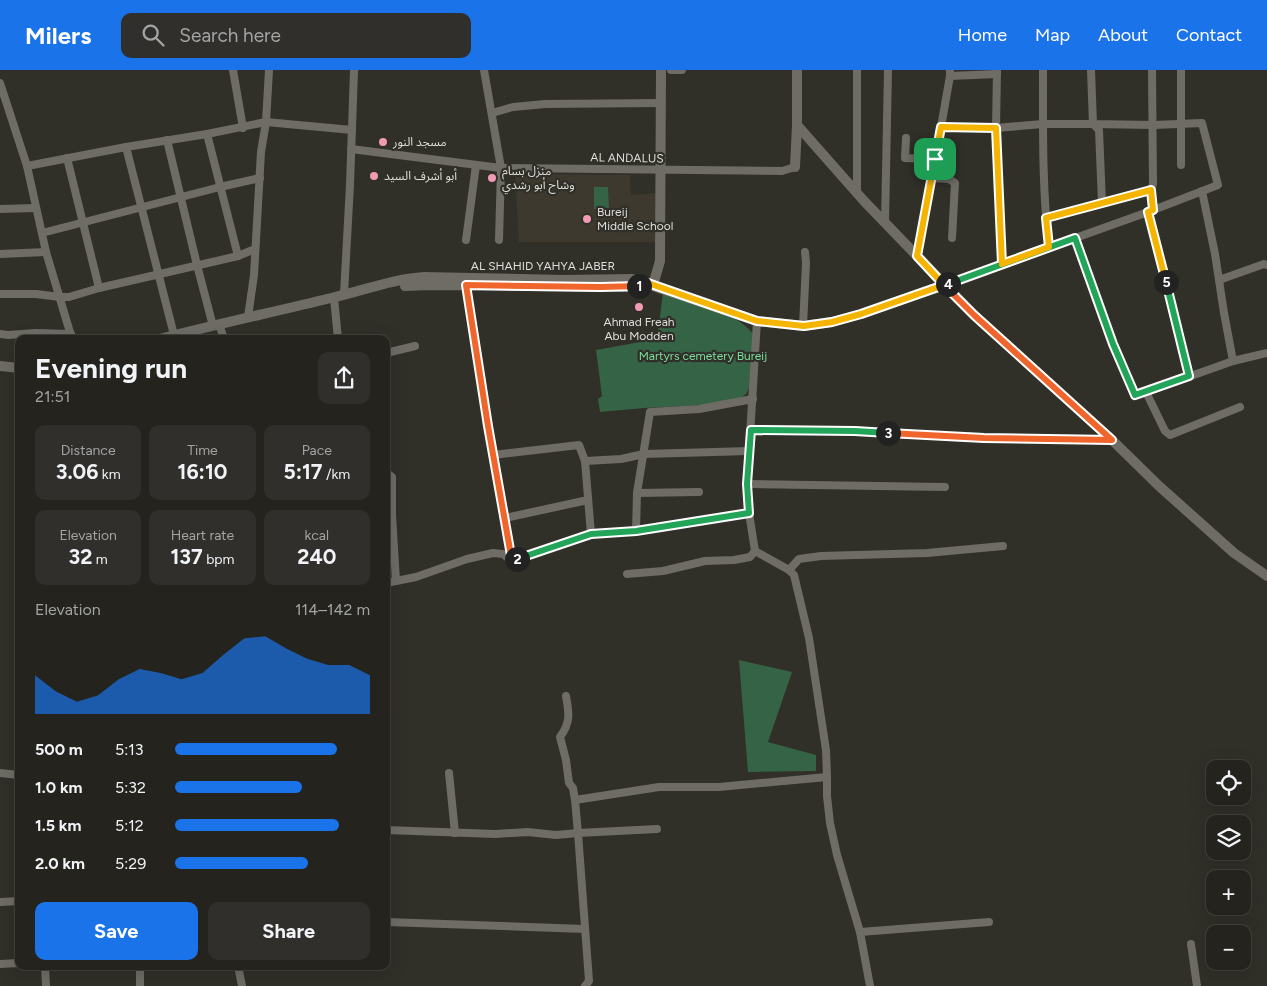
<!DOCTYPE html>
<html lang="en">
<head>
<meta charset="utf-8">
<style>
  body { margin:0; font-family:Figtree,"Noto Sans Arabic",sans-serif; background:#302f2b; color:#f1f3f6; height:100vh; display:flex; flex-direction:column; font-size:19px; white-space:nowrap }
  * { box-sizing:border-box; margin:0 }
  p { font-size:16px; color:#a3a4a4 }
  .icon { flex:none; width:28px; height:28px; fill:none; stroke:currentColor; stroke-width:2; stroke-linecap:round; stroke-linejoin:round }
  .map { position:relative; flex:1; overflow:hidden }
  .side { position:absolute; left:15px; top:265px; width:375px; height:635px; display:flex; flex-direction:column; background:#24231e; border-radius:10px; box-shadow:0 5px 20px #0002,0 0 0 1px #41403c }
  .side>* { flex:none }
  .buttons { position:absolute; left:1206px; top:690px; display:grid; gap:10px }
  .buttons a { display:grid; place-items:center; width:45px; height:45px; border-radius:10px; background:#24231e; box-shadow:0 5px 20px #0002,0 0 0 1px #41403c; font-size:25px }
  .pin { position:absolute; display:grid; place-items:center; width:42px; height:42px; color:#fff; margin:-21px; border-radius:10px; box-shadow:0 2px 8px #0006 }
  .km { position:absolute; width:25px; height:25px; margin:-12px; border-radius:50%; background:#222; color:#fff; font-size:14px; line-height:25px; text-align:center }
  .round { display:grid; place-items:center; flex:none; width:52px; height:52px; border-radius:10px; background:#302f2b }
  .overview { display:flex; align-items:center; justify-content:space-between; height:85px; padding:0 20px }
  h1 { font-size:28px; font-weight:700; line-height:38px }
  .figures { display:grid; grid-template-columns:repeat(3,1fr); gap:8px; height:85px; padding:5px 20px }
  .figures div { display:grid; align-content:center; border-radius:10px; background:#302f2b; text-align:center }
  .figures b { font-size:21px; font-weight:700 }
  .figures small { font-size:14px; font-weight:400 }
  .figures p { font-size:14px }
  .chart { height:140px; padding:10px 20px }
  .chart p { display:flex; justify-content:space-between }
  .chart svg { width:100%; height:90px; margin-top:5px; fill:#1a73e8; opacity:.7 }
  .button { display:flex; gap:10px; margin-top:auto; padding:10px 20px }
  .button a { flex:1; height:58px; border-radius:10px; background:#1a73e8; color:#fff; font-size:20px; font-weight:700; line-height:58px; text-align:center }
  .button a+a { background:#302f2b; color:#f1f3f6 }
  ul { padding:0 20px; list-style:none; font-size:16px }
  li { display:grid; grid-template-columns:80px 60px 1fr; align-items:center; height:38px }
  li i { height:12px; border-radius:6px; background:#1a73e8 }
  header { display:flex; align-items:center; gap:30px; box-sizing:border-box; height:70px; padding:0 25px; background:#1a73e8; color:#fff }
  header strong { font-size:24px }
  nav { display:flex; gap:28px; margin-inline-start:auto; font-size:18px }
  .search { width:350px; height:45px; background:#302f2b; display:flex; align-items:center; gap:12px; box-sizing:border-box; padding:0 18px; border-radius:10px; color:#a3a4a4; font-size:19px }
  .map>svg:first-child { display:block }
</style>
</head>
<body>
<header>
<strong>Milers</strong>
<div class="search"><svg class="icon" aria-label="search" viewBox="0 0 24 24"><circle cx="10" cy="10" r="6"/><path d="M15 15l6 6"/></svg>Search here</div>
<nav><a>Home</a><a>Map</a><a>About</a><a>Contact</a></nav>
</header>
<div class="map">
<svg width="1267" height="916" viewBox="0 0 1267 916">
  <rect width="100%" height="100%" fill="#302f28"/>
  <path fill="#3d392e" d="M 515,104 L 630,105 L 631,125 L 656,123 L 657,172 L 519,172 Z"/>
  <g fill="#356346">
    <path d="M 594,117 L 608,117 L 609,139 L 594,139 Z"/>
    <path d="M 663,223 C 690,231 736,241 753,264 L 749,318 L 746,324 L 742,327 L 729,331 L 703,335 L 644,338 L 600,342 L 598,329 L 602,326 L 596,280 L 657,269 Z"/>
    <path d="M 739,590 L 792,602 L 768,672 L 816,685 L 816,701 L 748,702 Z"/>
  </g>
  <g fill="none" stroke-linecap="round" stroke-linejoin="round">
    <g stroke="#6e6c65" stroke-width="8">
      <path d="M 233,0 L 243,58"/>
      <path d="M 671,0 L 682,0"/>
      <path d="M 857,0 L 857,123"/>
      <path d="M 997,0 L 996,58 L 1002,195"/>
      <path d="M 1043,0 C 1043,59 1042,119 1049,177"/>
      <path d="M 1152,0 L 1153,114 L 1151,120 L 1153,140"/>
      <path d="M 950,6 L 997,4"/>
      <path d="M 0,13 L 27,96 L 46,182 L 72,269"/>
      <path d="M 492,43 L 513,37 L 545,34 L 660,33"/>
      <path d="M 941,57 L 996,58 L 1043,54 L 1093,54 L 1099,60 L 1102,133"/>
      <path d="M 207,64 L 238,186"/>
      <path d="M 906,68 L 905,88 L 935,89"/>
      <path d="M 167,70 L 197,195 L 213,256"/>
      <path d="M 126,77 L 174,265"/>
      <path d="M 351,79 L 501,98 L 484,0"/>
      <path d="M 67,88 L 99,218"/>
      <path d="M 1181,95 L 1181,0"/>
      <path d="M 27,96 L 126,77 L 207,64 L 266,52 L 352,60"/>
      <path d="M 932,108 L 949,109 L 955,113 L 952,168"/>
      <path d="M 1202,121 L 1215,184 L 1224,243 L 1233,291"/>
      <path d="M 0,139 L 36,138"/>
      <path d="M 1148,142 L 1177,253 L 1189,307"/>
      <path d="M 1045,148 L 1151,120"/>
      <path d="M 885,153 L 888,0"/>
      <path d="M 42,163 L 220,117 L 260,108"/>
      <path d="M 1075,168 L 1113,274 L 1135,325 L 1146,322 L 1165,361 L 1170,365 L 1240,337"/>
      <path d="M 466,170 L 476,95"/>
      <path d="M 499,170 L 501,98 L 782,101 L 795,97"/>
      <path d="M 0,184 L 46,182"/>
      <path d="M 917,186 L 932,108 L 950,6 L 950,0"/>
      <path d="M 1219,210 L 1264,194 L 1267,195"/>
      <path d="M 466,212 L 488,356 L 512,491"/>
      <path d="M 944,215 L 1148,142 L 1218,115 L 1202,53 L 1154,55 L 1093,54 L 1091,0"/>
      <path d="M 0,224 L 36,224 L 60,227 L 69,227 L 99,218 L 238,186 L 255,179"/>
      <path d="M 344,224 L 350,115 L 354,0"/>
      <path d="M 334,228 L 338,269"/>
      <path d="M 248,247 L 254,205 L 261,82 L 266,52 L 269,0"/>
      <path d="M 757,251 L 747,414 L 749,443 L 755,481 L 789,500 L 794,505 L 809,568 L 826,680 L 827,707 L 827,726 L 830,753 L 837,785 L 860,862 L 870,916"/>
      <path d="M 219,254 L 224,269"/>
      <path d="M 803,256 L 806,193 L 805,182"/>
      <path d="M 0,264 L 8,265 L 36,263 L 71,264"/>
      <path d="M 386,283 L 415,276"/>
      <path d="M 1146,322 L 1233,291 L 1267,283"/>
      <path d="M 751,360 L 855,361 L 984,368 L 1112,370"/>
      <path d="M 493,385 L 579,375 L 585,391 L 591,464"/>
      <path d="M 585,391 L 621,389 L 644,384 L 749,381"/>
      <path d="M 386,402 L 392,407 L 392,445 L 396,511"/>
      <path d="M 747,414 L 945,417"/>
      <path d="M 637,423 L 699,422"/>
      <path d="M 505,448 L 588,430"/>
      <path d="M 636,461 L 637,423 L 650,342 L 699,339 L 753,329"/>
      <path d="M 789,500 L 799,489 L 821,486 L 927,483 L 1003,476"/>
      <path d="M 627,504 L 663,501 L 705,491 L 734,490 L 750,487 L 755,481"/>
      <path d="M 386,513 L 416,507 L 467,489 L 493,483 L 503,484 L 512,491 L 591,464 L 636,461 L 749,443"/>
      <path d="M 566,626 C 569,643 571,652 560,667 L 566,690 L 569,713 L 573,718 L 575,730"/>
      <path d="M 0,703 L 19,705"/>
      <path d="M 449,703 L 455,763"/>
      <path d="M 386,760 L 495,764 L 528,762 L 556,765 L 578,763 L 575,730 L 659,717 L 719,717 L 827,707"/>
      <path d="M 0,832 L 19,831"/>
      <path d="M 386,852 L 585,859"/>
      <path d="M 860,862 L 989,852"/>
      <path d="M 1191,874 L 1197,916"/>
      <path d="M 0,894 L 19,893"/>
      <path d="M 45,896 L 46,916"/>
      <path d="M 140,896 L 140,916"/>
      <path d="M 238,896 L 242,916"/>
      <path d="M 585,916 L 589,911 L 578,763 L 657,759"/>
    </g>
    <g stroke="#6e6c65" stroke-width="10">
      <path d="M 797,55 L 864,131 L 974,245 L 1112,370 L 1159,416 L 1234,483 L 1267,506"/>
      <path d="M 795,97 L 797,55 L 797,0"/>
      <path d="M 653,215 L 660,191 L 661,0"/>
      <path d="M 405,216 L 431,215 L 630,217 L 639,216 L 645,212"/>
      <path d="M 160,269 C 217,254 274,242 331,228 C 362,221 392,209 424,207 L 564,210 L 632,209 L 757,251 L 803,256 L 832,252 L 861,244 L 944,215"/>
      <path d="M 0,296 L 19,298"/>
    </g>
  </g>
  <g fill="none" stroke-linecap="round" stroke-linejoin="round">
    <g stroke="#fff" stroke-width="10">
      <path id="split-1" d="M 639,216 L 645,212 L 757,251 L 804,256 L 832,252 L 861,244 L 944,215 L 917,186 L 935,89"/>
    </g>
    <g stroke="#fff" stroke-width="10">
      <path id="split-2" d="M 517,489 L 512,491 L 488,356 L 466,215 L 600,217 L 639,216"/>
    </g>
    <g stroke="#fff" stroke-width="10">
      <path id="split-3" d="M 517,489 L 591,464 L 636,461 L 749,443 L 747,414 L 751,360 L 855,361 L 888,363"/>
    </g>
    <g stroke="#fff" stroke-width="10">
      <path id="split-4" d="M 888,363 L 984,368 L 1112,370 L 974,245 L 944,215 L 948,214"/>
    </g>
    <g stroke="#fff" stroke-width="10">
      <path id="split-5" d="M 948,214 L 1075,168 L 1113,274 L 1135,325 L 1189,306 L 1166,212"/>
    </g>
    <g stroke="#fff" stroke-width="10">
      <path id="split-6" d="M 935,89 L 941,57 L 996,58 L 1002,194 L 1049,177 L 1046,148 L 1151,120 L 1153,140 L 1148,142 L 1166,212"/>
    </g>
    <use href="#split-1" stroke="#f5b400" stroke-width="6"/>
    <use href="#split-2" stroke="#f0652b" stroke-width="6"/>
    <use href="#split-3" stroke="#22a559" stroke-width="6"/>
    <use href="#split-4" stroke="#f0652b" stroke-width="6"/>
    <use href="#split-5" stroke="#22a559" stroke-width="6"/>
    <use href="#split-6" stroke="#f5b400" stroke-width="6"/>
  </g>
  <g fill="#f09ab4" stroke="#302f28" stroke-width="2">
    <circle cx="383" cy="72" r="5"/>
    <circle cx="374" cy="106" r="5"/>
    <circle cx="492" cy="108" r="5"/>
    <circle cx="587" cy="149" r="5"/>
    <circle cx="639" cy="237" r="5"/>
  </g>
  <g text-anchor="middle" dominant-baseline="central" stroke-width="4.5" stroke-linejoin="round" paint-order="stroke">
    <g font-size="12" fill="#dfdeda" stroke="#302f28" text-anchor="start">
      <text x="393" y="72">مسجد النور</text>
      <text x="502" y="101">منزل بسام<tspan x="502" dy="14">وشاح أبو رشدي</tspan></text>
      <text x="384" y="106">أبو أشرف السيد</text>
      <text x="597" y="142">Bureij<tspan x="597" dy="14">Middle School</tspan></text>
      <text x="639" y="252" text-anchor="middle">Ahmad Freah<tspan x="639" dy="14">Abu Modden</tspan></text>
    </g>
    <g font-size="12" fill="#dfdeda" stroke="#302f28">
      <text transform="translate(627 88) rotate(1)">AL ANDALUS</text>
      <text x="543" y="196">AL SHAHID YAHYA JABER</text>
    </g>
    <g font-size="12" fill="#7bdf9f" stroke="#302f28">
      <text x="703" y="286">Martyrs cemetery Bureij</text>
    </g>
  </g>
</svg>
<div class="buttons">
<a><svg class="icon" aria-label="locate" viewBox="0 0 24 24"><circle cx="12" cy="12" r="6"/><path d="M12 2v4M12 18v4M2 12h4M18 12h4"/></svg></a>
<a><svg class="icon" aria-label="layers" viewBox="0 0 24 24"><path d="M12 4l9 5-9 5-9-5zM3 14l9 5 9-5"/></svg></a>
<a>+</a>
<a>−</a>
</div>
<div class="pin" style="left:935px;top:89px;background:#1e9e55"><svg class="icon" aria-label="arrive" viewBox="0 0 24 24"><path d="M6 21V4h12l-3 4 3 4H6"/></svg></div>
<b class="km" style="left:639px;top:216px">1</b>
<b class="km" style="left:517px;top:489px">2</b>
<b class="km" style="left:888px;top:363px">3</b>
<b class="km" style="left:948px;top:214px">4</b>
<b class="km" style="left:1166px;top:212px">5</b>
<section class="side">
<div class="overview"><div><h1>Evening run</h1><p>21:51</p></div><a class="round"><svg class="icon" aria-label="share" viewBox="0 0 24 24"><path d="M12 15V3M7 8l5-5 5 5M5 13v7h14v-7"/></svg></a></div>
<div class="figures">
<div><p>Distance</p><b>3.06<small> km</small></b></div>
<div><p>Time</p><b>16:10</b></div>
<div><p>Pace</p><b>5:17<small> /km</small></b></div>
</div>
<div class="figures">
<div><p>Elevation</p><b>32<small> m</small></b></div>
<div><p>Heart rate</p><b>137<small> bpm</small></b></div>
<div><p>kcal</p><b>240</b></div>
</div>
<div class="chart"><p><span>Elevation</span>114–142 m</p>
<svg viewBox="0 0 160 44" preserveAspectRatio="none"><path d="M0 44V25L10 33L20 38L30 35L40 27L50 22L60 24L70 27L80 24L90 15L100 7L110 6L120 12L130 17L140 20L150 20L160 25V44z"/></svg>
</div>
<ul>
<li><b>500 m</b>5:13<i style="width:83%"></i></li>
<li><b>1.0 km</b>5:32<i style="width:65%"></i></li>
<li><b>1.5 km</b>5:12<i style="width:84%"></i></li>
<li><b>2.0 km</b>5:29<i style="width:68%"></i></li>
</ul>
<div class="button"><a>Save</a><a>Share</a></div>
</section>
</div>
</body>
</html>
